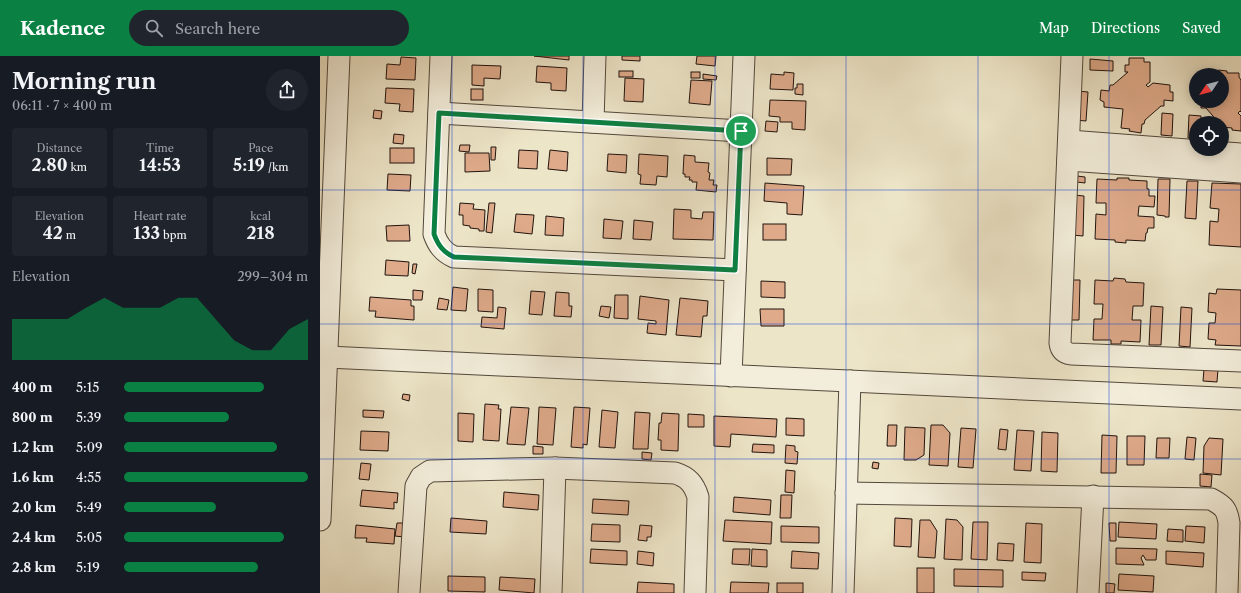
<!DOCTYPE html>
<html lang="en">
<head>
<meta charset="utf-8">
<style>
  body { margin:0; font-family:"Libre Caslon Text",serif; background:#20242c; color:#f1f3f6; height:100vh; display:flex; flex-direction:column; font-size:15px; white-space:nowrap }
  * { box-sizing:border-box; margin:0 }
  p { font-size:13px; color:#9ea1a6 }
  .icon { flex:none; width:22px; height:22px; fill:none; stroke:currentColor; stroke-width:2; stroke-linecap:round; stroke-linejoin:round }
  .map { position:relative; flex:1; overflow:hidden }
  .sheet { display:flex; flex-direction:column; background:#171b24; width:320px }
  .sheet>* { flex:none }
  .needle { width:26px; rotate:235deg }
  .fabs { position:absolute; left:869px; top:12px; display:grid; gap:8px }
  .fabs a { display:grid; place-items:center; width:40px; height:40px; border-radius:50%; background:#171b24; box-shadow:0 2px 10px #0003; font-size:20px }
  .pin { position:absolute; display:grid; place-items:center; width:34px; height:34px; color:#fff; margin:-17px; border:2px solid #fff; border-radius:50%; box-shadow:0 1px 4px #0007 }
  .round { display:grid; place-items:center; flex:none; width:42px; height:42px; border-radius:21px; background:#20242c }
  .overview { display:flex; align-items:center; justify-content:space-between; height:68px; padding:0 12px }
  h1 { font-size:22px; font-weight:700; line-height:30px }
  .metrics { display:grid; grid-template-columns:repeat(3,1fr); gap:6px; height:68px; padding:4px 12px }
  .metrics div { display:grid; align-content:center; border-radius:4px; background:#20242c; text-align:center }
  .metrics b { font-size:17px; font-weight:700 }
  .metrics small { font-size:11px; font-weight:400 }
  .metrics p { font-size:11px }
  .chart { height:112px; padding:8px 12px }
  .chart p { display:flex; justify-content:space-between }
  .chart svg { width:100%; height:72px; margin-top:4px; fill:#0b8043; opacity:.7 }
  ul { padding:0 12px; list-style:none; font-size:13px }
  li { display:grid; grid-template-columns:64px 48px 1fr; align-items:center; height:30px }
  li i { height:10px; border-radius:5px; background:#0b8043 }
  header { display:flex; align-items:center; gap:24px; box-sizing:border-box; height:56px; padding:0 20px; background:#0b8043; color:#fff }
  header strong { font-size:19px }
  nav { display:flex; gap:22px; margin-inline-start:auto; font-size:14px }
  .search { width:280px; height:36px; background:#20242c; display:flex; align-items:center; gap:10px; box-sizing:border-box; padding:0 14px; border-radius:22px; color:#9ea1a6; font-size:15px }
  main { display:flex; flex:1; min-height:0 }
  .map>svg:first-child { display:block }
</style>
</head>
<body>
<header>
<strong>Kadence</strong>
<div class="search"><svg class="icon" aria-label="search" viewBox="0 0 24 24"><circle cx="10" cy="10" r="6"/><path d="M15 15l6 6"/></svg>Search here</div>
<nav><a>Map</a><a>Directions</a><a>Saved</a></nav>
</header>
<main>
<section class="sheet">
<div class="overview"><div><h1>Morning run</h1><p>06:11 · 7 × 400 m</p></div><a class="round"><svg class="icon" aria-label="share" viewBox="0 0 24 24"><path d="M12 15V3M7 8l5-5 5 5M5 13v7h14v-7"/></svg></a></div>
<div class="metrics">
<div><p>Distance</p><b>2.80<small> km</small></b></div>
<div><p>Time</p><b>14:53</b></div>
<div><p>Pace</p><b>5:19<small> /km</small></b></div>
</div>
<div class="metrics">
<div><p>Elevation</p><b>42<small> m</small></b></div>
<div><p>Heart rate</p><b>133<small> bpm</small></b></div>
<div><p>kcal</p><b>218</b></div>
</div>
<div class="chart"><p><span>Elevation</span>299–304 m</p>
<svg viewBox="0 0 160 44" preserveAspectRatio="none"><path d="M0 44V19L10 19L20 19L30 19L40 12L50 6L60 12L70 12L80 12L90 6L100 6L110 19L120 32L130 38L140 38L150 25L160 19V44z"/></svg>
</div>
<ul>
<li><b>400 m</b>5:15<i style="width:76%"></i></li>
<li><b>800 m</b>5:39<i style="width:57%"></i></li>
<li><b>1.2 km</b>5:09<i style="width:83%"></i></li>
<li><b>1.6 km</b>4:55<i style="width:100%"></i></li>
<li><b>2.0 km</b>5:49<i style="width:50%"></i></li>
<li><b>2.4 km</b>5:05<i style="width:87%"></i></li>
<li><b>2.8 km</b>5:19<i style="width:73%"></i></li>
</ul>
</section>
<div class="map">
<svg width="921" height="537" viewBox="0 0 921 537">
  <rect width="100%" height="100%" fill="#ede5c8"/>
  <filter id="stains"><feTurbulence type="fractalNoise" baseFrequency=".005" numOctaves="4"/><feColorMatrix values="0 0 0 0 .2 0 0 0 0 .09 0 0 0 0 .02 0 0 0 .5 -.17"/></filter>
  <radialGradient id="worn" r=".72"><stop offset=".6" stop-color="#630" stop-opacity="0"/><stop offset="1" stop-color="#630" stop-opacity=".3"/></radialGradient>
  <g fill="#deaa8a" stroke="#20130e">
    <path d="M 214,0 L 249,0 L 249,4 Z"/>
    <path d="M 302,0 L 320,0 L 320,5 L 302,4 Z"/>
    <path d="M 377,0 L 396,0 L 395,10 L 376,8 Z"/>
    <path d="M 81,1 L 96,2 L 95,24 L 66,23 L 67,8 L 80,9 Z"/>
    <path d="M 809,2 L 824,2 L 824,6 L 830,6 L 830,26 L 826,29 L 828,31 L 833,27 L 850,29 L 850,36 L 853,36 L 853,45 L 844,44 L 844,50 L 841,50 L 825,64 L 824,68 L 822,68 L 821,77 L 809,75 L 810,73 L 801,72 L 803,53 L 784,51 L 784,46 L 780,44 L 781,34 L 789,35 L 790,29 L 793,29 L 808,16 L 805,16 L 805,9 L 809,9 Z"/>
    <path d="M 770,3 L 793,5 L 793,15 L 770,14 Z"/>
    <path d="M 152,9 L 181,10 L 180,23 L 164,22 L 164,30 L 152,29 Z"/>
    <path d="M 217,10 L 247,12 L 246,35 L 231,34 L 231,27 L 216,26 Z"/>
    <path d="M 898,14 L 907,15 L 907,17 L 919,17 L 919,21 L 921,24 L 921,56 L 920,55 L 918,57 L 921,60 L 921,75 L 912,74 L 912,72 L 902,71 L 902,67 L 899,67 L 886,52 L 881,52 L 881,45 L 902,45 L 902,19 L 898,19 Z"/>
    <rect x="299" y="15" width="14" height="6"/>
    <rect x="371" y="16" width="9" height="6"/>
    <path d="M 464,16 L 474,17 L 473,34 L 450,33 L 451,18 L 464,19 Z"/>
    <path d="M 383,18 L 397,20 L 396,24 L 383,23 Z"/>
    <path d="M 305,22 L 324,23 L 323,46 L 304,45 Z"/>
    <path d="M 371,24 L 392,25 L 390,49 L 369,47 Z"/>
    <path d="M 477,28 L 483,28 L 483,39 L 475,38 L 475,32 L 477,32 Z"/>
    <path d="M 66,32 L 94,33 L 93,56 L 79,55 L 80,48 L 65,47 Z"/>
    <rect x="151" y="33" width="12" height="11"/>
    <path d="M 757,35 L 768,36 L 766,65 L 755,64 Z"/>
    <path d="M 450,44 L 486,45 L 485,74 L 472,73 L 472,66 L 460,66 L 460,61 L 449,60 Z"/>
    <path d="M 54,54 L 62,55 L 61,63 L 53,62 Z"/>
    <path d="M 842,57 L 853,58 L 852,80 L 841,79 Z"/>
    <path d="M 869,59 L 881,60 L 881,67 L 876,67 L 876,83 L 868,82 Z"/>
    <path d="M 446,65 L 458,66 L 457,76 L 445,75 Z"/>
    <path d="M 74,78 L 84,79 L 83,88 L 73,87 Z"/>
    <path d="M 140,89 L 150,89 L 149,96 L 139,95 Z"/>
    <path d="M 171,91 L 176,91 L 175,104 L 171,104 Z"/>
    <rect x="70" y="92" width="24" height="15"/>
    <path d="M 199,94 L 218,95 L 217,113 L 198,112 Z"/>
    <path d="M 230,94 L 248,96 L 247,115 L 228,113 Z"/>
    <path d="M 145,97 L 169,97 L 170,115 L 145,116 Z"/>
    <path d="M 288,98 L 307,99 L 306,117 L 287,115 Z"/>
    <path d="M 319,98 L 348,100 L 347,121 L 337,120 L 336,129 L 320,128 L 321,119 L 318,118 Z"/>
    <path d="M 364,99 L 375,100 L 375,106 L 389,107 L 388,116 L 390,117 L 389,124 L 394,124 L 393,129 L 397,129 L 396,136 L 376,134 L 377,126 L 372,126 L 372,124 L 369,124 L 370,121 L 365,121 L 365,118 L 363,118 Z"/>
    <path d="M 447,102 L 472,103 L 471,119 L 447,119 Z"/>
    <path d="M 68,118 L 91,119 L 90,135 L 67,134 Z"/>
    <path d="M 757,120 L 765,121 L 765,127 L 757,126 Z"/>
    <path d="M 797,122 L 809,122 L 809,124 L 827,125 L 827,133 L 829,133 L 829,140 L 835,140 L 834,151 L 819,150 L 818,160 L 834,161 L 834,172 L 828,172 L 827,177 L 826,177 L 825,185 L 806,184 L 806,187 L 795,186 L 795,184 L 775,183 L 776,158 L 786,159 L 786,147 L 776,147 L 777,123 L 797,124 Z"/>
    <path d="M 838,123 L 850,123 L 849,161 L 845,161 L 845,160 L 837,159 Z"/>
    <path d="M 867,125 L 878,125 L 876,163 L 865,162 Z"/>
    <path d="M 445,127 L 484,130 L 482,159 L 467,158 L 467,147 L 444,145 Z"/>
    <path d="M 892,127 L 921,128 L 921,191 L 889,189 L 890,165 L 898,166 L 899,153 L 890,152 Z"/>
    <path d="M 754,139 L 764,140 L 763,180 L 752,179 Z"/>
    <path d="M 140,147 L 154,148 L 153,153 L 165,154 L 164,175 L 159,175 L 159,173 L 150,172 L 150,170 L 143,169 L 143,159 L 139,159 Z"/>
    <path d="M 169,147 L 175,147 L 172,177 L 166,176 Z"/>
    <path d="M 354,153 L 371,154 L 371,162 L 382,163 L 383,156 L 394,156 L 393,184 L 353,183 Z"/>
    <path d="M 196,158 L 214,159 L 212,178 L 194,176 Z"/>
    <path d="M 226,160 L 244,162 L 243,180 L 225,179 Z"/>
    <path d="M 284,163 L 303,165 L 301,183 L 283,182 Z"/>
    <path d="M 314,164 L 333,166 L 331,184 L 313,183 Z"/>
    <rect x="443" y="168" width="23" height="16"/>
    <path d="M 89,169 L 90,185 L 67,185 L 66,170 Z"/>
    <path d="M 66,204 L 89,206 L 88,220 L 65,219 Z"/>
    <path d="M 93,208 L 97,208 L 95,218 L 92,217 Z"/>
    <path d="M 794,222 L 805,223 L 806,226 L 824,227 L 823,250 L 813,250 L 812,264 L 821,264 L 820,286 L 801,285 L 801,288 L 791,288 L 791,284 L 773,284 L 774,263 L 782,263 L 783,248 L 774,248 L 775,224 L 793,225 Z"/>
    <path d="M 749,224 L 760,224 L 759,264 L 748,264 Z"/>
    <path d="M 441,225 L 465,226 L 465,242 L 441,241 Z"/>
    <path d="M 133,231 L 148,233 L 146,255 L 131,254 Z"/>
    <path d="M 158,233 L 173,234 L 173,256 L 158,255 Z"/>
    <path d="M 897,233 L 921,234 L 921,290 L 895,289 L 896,284 L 888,283 L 889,267 L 895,267 L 896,257 L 888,256 L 889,237 L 896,238 Z"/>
    <path d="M 93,234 L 103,235 L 102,244 L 93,244 Z"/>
    <path d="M 211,235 L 225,236 L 222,259 L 209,258 Z"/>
    <path d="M 236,236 L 249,237 L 249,250 L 252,250 L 251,261 L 234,260 Z"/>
    <path d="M 295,239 L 308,239 L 308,263 L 294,262 Z"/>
    <path d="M 320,240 L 349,244 L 346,279 L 327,277 L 328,267 L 336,268 L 336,265 L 318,263 Z"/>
    <path d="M 50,241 L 91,244 L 91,250 L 94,250 L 94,264 L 55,261 L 56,255 L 49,255 Z"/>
    <path d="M 119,242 L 129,244 L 127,254 L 117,253 Z"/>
    <path d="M 360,242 L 388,245 L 387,260 L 383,260 L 381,281 L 356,279 Z"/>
    <path d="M 281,250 L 291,251 L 289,262 L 279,260 Z"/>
    <path d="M 831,250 L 843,251 L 841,289 L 829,289 Z"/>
    <path d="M 178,251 L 186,252 L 184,273 L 161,271 L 162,261 L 177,262 Z"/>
    <path d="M 861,251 L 872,252 L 870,291 L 859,290 Z"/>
    <path d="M 440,253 L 464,253 L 464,270 L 441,270 Z"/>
    <path d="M 884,313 L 898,313 L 897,326 L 883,325 Z"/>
    <path d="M 83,338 L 90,339 L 89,345 L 82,343 Z"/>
    <path d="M 165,348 L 179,349 L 178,353 L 181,353 L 179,385 L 163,384 Z"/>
    <path d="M 191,351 L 209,352 L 205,389 L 187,388 Z"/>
    <path d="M 219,351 L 236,352 L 233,389 L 217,388 Z"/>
    <path d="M 254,351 L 270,352 L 267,389 L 263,388 L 263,392 L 251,391 Z"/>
    <path d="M 43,354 L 64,355 L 63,362 L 43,361 Z"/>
    <path d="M 282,354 L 298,356 L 295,392 L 279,391 Z"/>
    <path d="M 315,356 L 330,357 L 328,393 L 313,393 Z"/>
    <path d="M 138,357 L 154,358 L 153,386 L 138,385 Z"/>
    <path d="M 342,357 L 359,358 L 358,395 L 341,394 L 341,384 L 338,384 L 339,367 L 341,367 Z"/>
    <path d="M 368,358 L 384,359 L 384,371 L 368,371 Z"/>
    <path d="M 394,360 L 457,363 L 456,381 L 411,378 L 410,391 L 394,390 Z"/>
    <path d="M 466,362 L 484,363 L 484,380 L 466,379 Z"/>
    <path d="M 568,369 L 577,369 L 576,390 L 567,390 Z"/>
    <path d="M 611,369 L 623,369 L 630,377 L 628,410 L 609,409 Z"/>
    <path d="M 585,371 L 605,372 L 604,399 L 596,404 L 584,404 Z"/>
    <path d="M 641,372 L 656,373 L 653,412 L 638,411 Z"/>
    <path d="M 680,373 L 688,374 L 686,394 L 678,393 Z"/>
    <path d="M 697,374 L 714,375 L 711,415 L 694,414 Z"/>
    <path d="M 41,375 L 69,376 L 68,395 L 40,394 Z"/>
    <path d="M 722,376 L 738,377 L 737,416 L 721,415 Z"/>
    <path d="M 782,379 L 797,380 L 796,417 L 781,417 Z"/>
    <path d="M 807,380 L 825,380 L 824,409 L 807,409 Z"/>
    <path d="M 867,381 L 876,382 L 874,404 L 865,403 Z"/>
    <path d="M 837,382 L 850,382 L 849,402 L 836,402 Z"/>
    <path d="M 889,382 L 903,383 L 901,419 L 883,417 L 884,390 Z"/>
    <path d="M 433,388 L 454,389 L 454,397 L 432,396 Z"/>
    <path d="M 466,389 L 475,390 L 475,395 L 478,396 L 477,408 L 465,407 Z"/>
    <path d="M 213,390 L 223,391 L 223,398 L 213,398 Z"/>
    <path d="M 322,396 L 332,397 L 331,404 L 322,403 Z"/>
    <path d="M 553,406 L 559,407 L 558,413 L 552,412 Z"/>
    <path d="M 41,407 L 51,408 L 49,424 L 39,423 Z"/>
    <path d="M 466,414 L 475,415 L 474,437 L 465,436 Z"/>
    <path d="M 880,418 L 892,419 L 891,431 L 880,430 Z"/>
    <path d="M 42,434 L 78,437 L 77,447 L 74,446 L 74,453 L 40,450 Z"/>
    <path d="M 184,436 L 219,439 L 218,454 L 183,451 Z"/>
    <path d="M 461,439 L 472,439 L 471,462 L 460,462 Z"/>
    <path d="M 414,441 L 451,444 L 450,459 L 413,456 Z"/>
    <path d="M 273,443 L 309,445 L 308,459 L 272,457 Z"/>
    <path d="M 131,462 L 167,465 L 166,478 L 130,476 Z"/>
    <path d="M 575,462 L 592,463 L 591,491 L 574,490 Z"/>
    <path d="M 626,463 L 637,464 L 643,471 L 642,504 L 624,503 Z"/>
    <path d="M 405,464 L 452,466 L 451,488 L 403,485 Z"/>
    <path d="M 600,464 L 610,464 L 617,475 L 615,502 L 598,501 Z"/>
    <path d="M 653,466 L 668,466 L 667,504 L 651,503 Z"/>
    <path d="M 799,466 L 837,468 L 836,483 L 798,481 Z"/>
    <path d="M 77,467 L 85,467 L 84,481 L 75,480 Z"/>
    <path d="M 706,467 L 722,468 L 721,507 L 704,506 Z"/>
    <path d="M 789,467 L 796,467 L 796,485 L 790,485 Z"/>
    <path d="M 272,468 L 300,469 L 300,486 L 271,485 Z"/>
    <path d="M 36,469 L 75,473 L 74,488 L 46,486 L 47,482 L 35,482 Z"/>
    <path d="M 320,469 L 332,470 L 331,481 L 327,481 L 327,485 L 318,484 Z"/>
    <path d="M 461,470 L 499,471 L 499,487 L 461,486 Z"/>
    <path d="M 866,470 L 885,471 L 884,487 L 865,485 Z"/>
    <path d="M 848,473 L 863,474 L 863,486 L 847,485 Z"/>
    <path d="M 678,487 L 694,488 L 693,505 L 677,504 Z"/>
    <path d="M 796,492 L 837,493 L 836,504 L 826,504 L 823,499 L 821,502 L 824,509 L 796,508 Z"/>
    <path d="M 271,493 L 307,495 L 307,509 L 270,507 Z"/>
    <path d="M 413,493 L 430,493 L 429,509 L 412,508 Z"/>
    <path d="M 432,493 L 447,494 L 447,511 L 431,510 Z"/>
    <path d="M 318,495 L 334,497 L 333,510 L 317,508 Z"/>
    <path d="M 472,495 L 499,497 L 498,513 L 471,512 Z"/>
    <path d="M 846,495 L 884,497 L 883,511 L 846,508 Z"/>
    <rect x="597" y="512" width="17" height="25"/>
    <path d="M 634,513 L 683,514 L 683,531 L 634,530 Z"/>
    <path d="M 702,516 L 726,517 L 725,525 L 702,524 Z"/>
    <path d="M 799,518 L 834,520 L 833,536 L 798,534 Z"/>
    <path d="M 128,520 L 165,521 L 165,536 L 128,535 Z"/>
    <path d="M 180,521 L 215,523 L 214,537 L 179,534 Z"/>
    <path d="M 318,526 L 354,528 L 354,537 L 317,537 Z"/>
    <path d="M 411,526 L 449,527 L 448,537 L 410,537 Z"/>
    <rect x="457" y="527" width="26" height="10"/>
    <path d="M 786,527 L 795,528 L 794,537 L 786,537 Z"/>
  </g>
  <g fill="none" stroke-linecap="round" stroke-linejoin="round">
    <g stroke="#53483c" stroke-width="23">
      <g id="minor">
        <path d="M 121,0 L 114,178 C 118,189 123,196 134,201 L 415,214"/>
        <path d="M 752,0 L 740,287 C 741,294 745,297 751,298 L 921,305"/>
        <path d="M 119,57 L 421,75"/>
        <path d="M 273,66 L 275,0"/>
        <path d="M 749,85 L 921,98"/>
        <path d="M 748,104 L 921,116"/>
        <path d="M 7,301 L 921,343"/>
        <path d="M 411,320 L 424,0"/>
        <path d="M 526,437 L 891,443 C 904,450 907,453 909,467 L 907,537"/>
        <path d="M 0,464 L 19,0"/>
        <path d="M 89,537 L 96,430 L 101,421 L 110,415 L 235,412 L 355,417 C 368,421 374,428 378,441 L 375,537"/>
        <path d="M 231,537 L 235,412"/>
        <path d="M 523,537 L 530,325"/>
        <path d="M 768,537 L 773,440"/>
      </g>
    </g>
    <use href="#minor" stroke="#f3eedb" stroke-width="21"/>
  </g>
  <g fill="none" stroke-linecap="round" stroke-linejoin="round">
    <g stroke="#fff" stroke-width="8">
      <path id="route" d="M 119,57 L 421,75 L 415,214 L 134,201 C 123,196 118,189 114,178 Z"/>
    </g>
    <use href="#route" stroke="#0b8043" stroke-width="5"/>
  </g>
  <path fill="none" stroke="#1d4ed8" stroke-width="1" stroke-opacity="0.55" d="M 132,0 L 132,537M 263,0 L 263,537M 395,0 L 395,537M 526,0 L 526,537M 658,0 L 658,537M 789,0 L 789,537M 0,134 L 921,134M 0,268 L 921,268M 0,403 L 921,403"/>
  <rect width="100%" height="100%" filter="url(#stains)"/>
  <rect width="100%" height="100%" fill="url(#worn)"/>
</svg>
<div class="fabs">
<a><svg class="needle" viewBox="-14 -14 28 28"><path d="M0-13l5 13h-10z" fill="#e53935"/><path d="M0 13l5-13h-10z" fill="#9ea1a6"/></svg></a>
<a><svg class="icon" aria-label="locate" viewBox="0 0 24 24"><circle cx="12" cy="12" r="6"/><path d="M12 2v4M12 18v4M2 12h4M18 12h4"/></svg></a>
</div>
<div class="pin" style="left:421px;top:75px;background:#1e9e55"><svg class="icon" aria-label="arrive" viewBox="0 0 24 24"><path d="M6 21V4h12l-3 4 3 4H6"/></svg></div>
</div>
</main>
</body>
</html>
